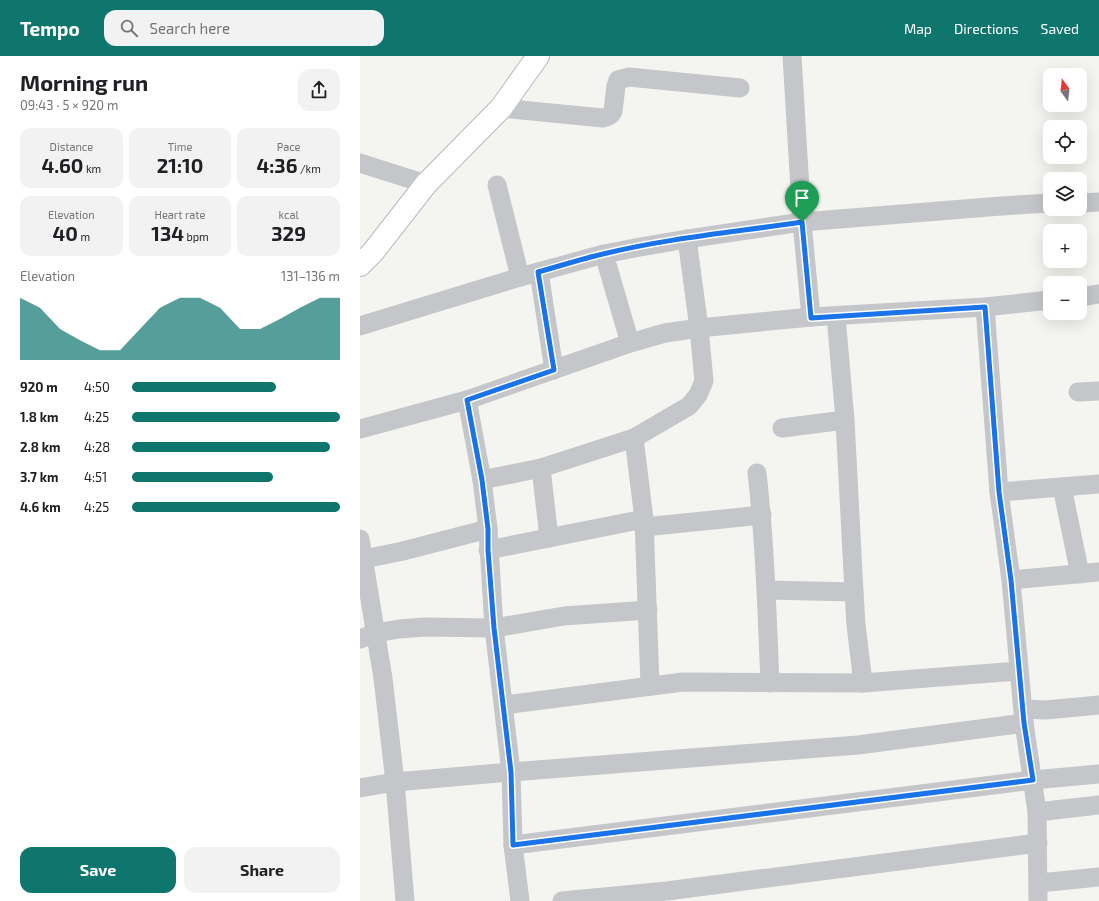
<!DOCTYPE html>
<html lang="en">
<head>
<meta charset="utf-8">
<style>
  body { margin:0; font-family:"Exo 2",sans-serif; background:#f2f2f2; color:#202124; height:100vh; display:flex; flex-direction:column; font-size:15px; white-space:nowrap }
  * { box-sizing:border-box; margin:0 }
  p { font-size:13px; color:#757577 }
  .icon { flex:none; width:22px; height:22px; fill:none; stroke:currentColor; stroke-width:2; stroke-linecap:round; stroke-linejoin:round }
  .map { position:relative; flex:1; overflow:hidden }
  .panel { display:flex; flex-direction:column; background:#fff; width:360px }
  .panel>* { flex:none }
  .needle { width:26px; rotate:345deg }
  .fabs { position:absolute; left:683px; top:12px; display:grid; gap:8px }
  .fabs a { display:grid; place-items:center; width:44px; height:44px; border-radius:8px; background:#fff; box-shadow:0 4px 16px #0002; font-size:20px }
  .pin { position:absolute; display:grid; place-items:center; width:34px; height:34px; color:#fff; margin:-41px -17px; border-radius:50% 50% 50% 0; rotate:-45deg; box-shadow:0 0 4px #0007 }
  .pin .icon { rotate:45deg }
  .round { display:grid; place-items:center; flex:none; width:42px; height:42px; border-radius:12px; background:#f2f2f2 }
  .summary { display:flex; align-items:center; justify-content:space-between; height:68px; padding:0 20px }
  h1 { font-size:22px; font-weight:700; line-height:30px }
  .stats { display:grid; grid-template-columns:repeat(3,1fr); gap:6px; height:68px; padding:4px 20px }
  .stats div { display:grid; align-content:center; border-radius:10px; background:#f2f2f2; text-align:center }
  .stats b { font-size:20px; font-weight:700 }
  .stats small { font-size:11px; font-weight:400 }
  .stats p { font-size:11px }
  .chart { height:112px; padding:8px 20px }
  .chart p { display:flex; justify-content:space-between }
  .chart svg { width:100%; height:72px; margin-top:4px; fill:#0f766e; opacity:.7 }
  .action { display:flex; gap:8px; margin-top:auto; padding:8px 20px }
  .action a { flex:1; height:46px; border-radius:12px; background:#0f766e; color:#fff; font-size:16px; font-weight:700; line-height:46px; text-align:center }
  .action a+a { background:#f2f2f2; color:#202124 }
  ul { padding:0 20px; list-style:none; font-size:13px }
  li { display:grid; grid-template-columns:64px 48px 1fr; align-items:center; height:30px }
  li i { height:10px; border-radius:5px; background:#0f766e }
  header { display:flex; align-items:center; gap:24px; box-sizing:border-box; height:56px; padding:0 20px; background:#0f766e; color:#fff }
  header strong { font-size:19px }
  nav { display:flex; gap:22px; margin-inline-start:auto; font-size:14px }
  .search { width:280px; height:36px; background:#f2f2f2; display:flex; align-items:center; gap:10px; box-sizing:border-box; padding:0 14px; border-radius:12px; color:#757577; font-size:15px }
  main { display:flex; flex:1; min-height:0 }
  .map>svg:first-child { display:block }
</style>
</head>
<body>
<header>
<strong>Tempo</strong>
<div class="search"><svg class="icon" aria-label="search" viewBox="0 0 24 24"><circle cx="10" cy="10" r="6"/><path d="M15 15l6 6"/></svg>Search here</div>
<nav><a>Map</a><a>Directions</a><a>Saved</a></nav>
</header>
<main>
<section class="panel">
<div class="summary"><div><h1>Morning run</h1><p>09:43 · 5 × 920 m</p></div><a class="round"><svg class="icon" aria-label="share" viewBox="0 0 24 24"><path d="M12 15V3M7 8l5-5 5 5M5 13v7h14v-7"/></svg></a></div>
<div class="stats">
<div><p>Distance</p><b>4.60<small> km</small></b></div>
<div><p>Time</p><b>21:10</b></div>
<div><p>Pace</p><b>4:36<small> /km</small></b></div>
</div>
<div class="stats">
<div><p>Elevation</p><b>40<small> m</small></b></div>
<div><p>Heart rate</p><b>134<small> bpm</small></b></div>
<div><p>kcal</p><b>329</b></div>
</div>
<div class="chart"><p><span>Elevation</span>131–136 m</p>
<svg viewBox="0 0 160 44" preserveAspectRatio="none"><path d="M0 44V6L10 12L20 25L30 32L40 38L50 38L60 25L70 12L80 6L90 6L100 12L110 25L120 25L130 19L140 12L150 6L160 6V44z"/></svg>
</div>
<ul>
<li><b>920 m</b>4:50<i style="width:69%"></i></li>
<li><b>1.8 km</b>4:25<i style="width:100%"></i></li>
<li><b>2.8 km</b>4:28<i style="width:95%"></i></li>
<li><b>3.7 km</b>4:51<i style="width:68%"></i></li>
<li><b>4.6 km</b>4:25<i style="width:100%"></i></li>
</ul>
<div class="action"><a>Save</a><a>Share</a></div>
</section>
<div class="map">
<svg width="739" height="845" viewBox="0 0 739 845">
  <rect width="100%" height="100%" fill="#f4f4f0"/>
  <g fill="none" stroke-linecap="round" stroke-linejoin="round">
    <g stroke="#b6b9be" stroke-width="24">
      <path id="secondary" d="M 0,209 L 13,196 L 66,128 L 141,52 L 178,0"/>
    </g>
    <g stroke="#c4c6ca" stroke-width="19">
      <path d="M 432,0 L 442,166 L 451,261"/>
      <path d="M 141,52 L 243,62 C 248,61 251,60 253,55 L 256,30 L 258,24 L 269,21 L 380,32"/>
      <path d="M 0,107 L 66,128"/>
      <path d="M 137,129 L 160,221"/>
      <path d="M 720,147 L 739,146"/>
      <path d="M 244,198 L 270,287"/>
      <path d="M 179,216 L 194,314"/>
      <path d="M 720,241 L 739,238"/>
      <path d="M 625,251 L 639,436 L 651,524 L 664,667 L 677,756 L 678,845"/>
      <path d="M 476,260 L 485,364 L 494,536 L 496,569 L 503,627"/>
      <path d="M 0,270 L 160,221 L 244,198 L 280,191 L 327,183 L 442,166 L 641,150 L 690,147"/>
      <path d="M 718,336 L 739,335"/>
      <path d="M 107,344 L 122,424 L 128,473 L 134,572 L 151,716 L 153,789 L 160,845"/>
      <path d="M 422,372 L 485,364"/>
      <path d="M 0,373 L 107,344 L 270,287 L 305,277 L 339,272 L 451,261 L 625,251 L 690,244"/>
      <path d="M 274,382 L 284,463 L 290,630"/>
      <path d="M 181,412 L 189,482"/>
      <path d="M 397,417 C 405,487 407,557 410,627"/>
      <path d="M 122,424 L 181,412 L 274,382 L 329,350 L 338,339 L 344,325 L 339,272 L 327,183"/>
      <path d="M 702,431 L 720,518"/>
      <path d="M 639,436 L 739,428"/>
      <path d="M 284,471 L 402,459"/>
      <path d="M 0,483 L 23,622 L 35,726 L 45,845"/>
      <path d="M 128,494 L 284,463"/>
      <path d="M 4,503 L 43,495 L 128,473"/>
      <path d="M 651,524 L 739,516"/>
      <path d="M 407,534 L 494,536"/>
      <path d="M 0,583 L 16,577 L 39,573 L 65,571 L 134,572 L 204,560 L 288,554"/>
      <path d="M 144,649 L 323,626 L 503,627 L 659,615"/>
      <path d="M 663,653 L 686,654 L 739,649"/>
      <path d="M 0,732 L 35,726 L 151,716 L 498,689 L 664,667"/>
      <path d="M 677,756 L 739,749"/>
      <path d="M 153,789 L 673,724 L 739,718"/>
      <path d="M 679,827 L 739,821"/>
      <path d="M 202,845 L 307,835 L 678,787"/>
    </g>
    <use href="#secondary" stroke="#fff" stroke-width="22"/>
  </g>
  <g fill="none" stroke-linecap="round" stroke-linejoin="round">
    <g stroke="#fff" stroke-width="8">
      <path id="route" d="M 442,166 L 451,262 L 625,251 L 639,436 L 651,524 L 664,667 L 673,724 L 153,789 L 151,716 L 134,572 L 128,494 L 128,473 L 122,424 L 107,344 L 194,314 L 178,216 C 200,210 221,203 243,198 C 308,182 376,176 442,166 Z"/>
    </g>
    <use href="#route" stroke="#1a73e8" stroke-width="5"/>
  </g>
</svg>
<div class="fabs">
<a><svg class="needle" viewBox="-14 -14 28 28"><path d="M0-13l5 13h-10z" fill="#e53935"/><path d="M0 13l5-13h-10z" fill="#757577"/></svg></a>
<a><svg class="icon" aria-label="locate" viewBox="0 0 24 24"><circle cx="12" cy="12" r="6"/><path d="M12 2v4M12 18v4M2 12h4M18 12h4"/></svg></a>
<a><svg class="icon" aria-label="layers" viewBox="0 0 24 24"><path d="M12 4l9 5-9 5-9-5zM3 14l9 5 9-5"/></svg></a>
<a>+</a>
<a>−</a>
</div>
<div class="pin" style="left:442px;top:166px;background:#1e9e55"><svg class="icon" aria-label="arrive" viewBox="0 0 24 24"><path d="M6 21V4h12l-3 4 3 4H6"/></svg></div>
</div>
</main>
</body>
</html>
